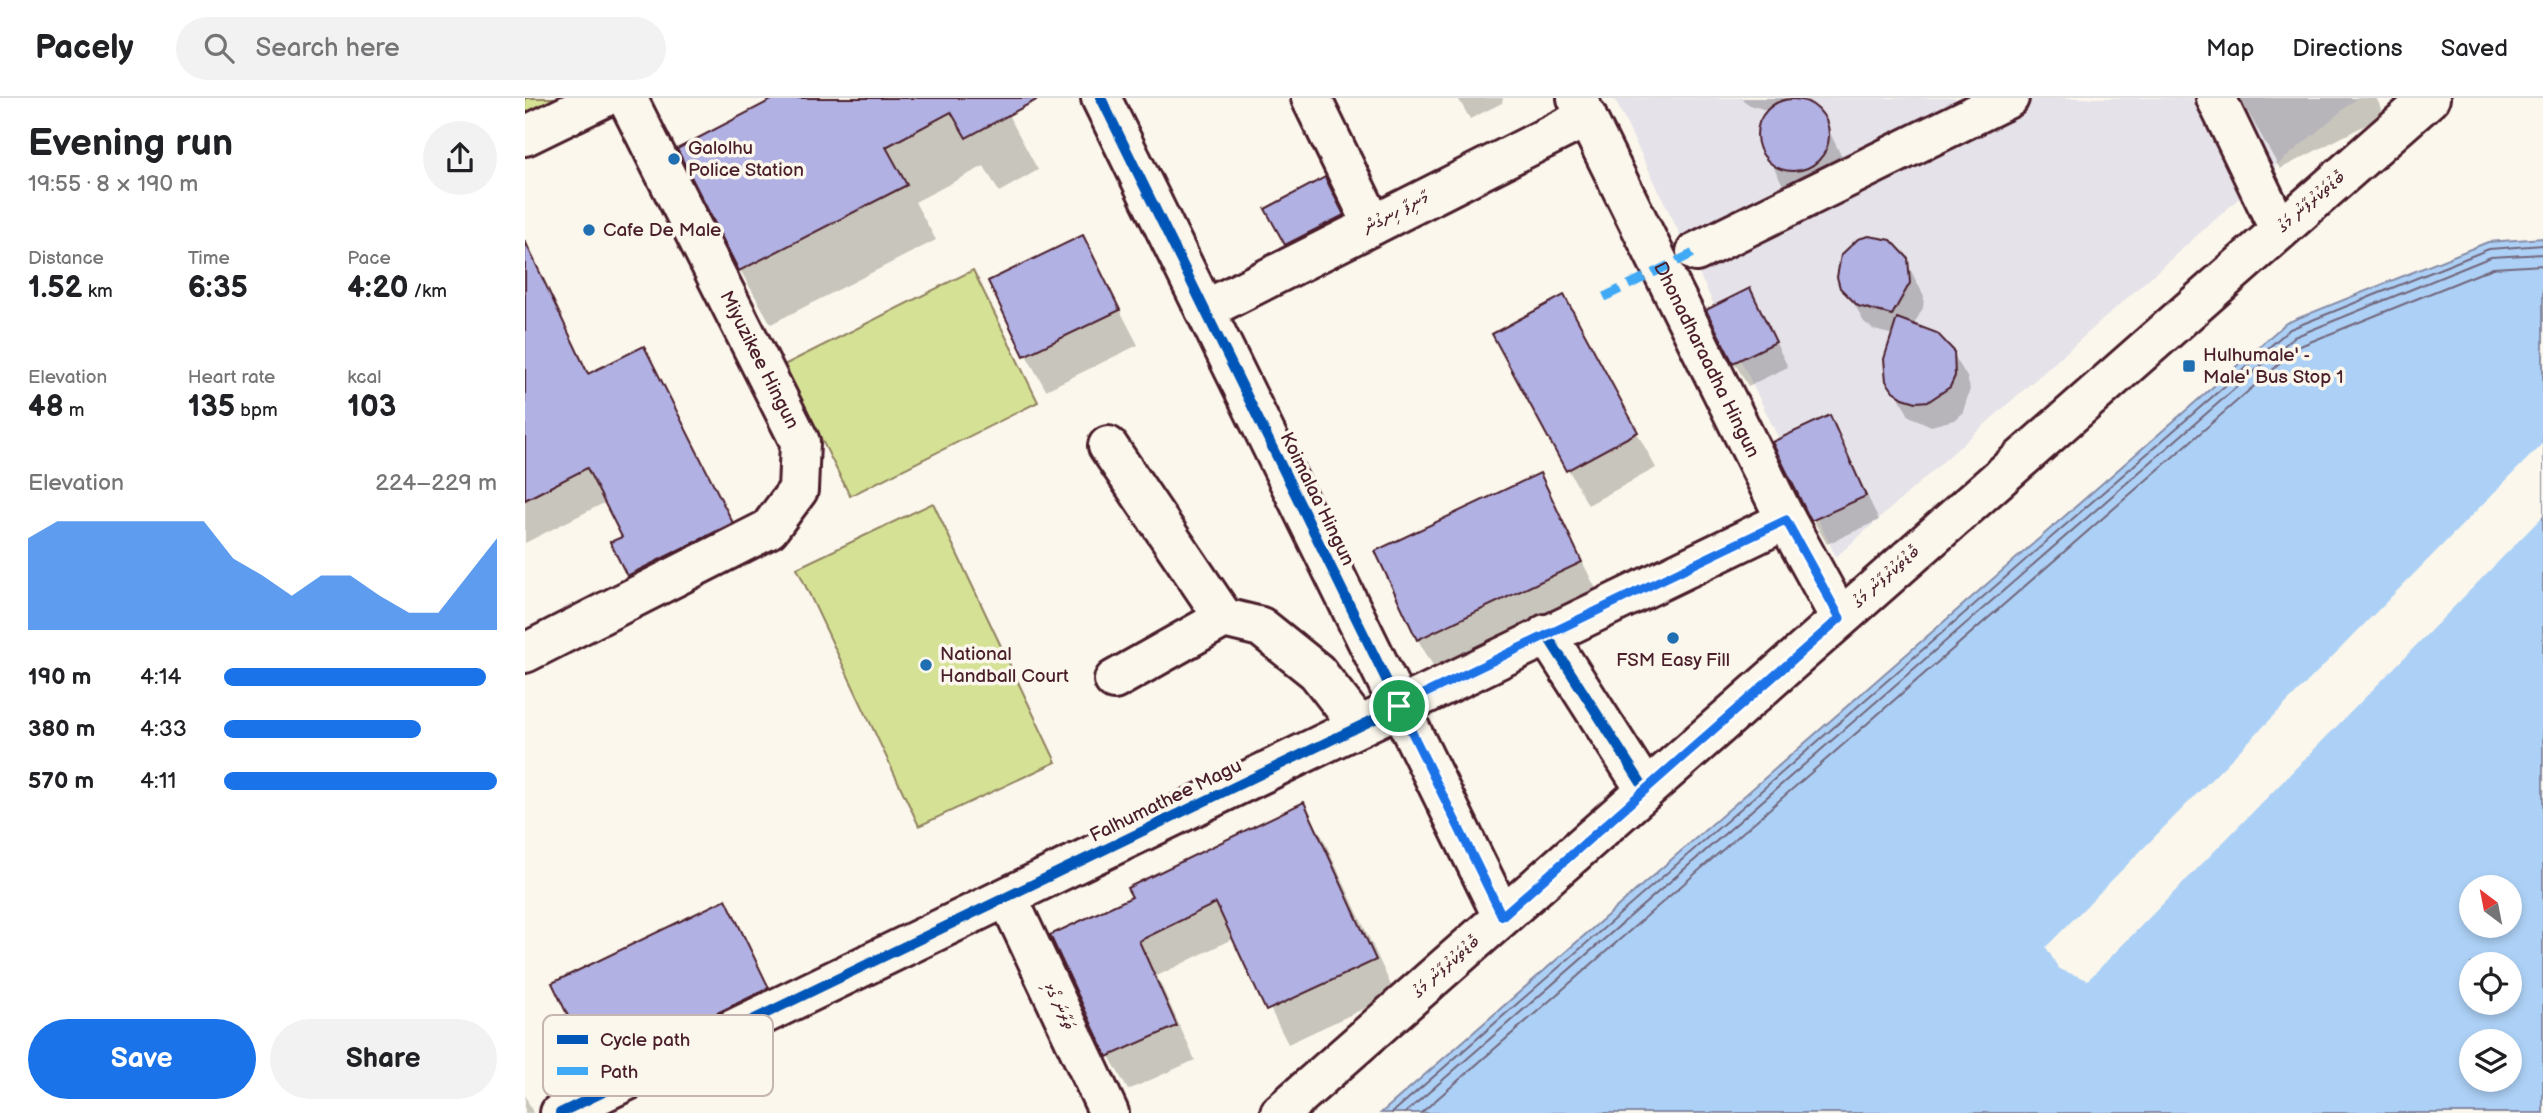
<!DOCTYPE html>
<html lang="en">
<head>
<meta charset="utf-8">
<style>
  body { margin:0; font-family:"Balsamiq Sans","Noto Sans Thaana",sans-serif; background:#f2f2f2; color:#202124; height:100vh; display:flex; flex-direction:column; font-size:26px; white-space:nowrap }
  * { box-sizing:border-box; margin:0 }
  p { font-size:23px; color:#757577 }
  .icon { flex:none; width:38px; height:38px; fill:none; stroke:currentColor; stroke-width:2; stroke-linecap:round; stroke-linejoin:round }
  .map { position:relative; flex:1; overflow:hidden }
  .drawer { display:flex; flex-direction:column; background:#fff; width:525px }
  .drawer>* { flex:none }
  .needle { width:46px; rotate:328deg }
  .fabs { position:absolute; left:1934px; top:777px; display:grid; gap:14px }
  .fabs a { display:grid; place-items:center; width:63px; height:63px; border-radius:50%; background:#fff; box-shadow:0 4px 10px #0003; font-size:35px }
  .pin { position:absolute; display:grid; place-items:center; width:60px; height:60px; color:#fff; margin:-30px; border:4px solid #fff; border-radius:50%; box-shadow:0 2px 7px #0007 }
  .round { display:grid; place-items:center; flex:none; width:74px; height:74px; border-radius:37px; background:#f2f2f2 }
  .headline { display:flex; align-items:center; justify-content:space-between; height:119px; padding:0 28px }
  h1 { font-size:38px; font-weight:600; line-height:52px }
  .figures { display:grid; grid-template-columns:repeat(3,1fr); gap:10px; height:119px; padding:7px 28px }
  .figures div { display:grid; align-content:center }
  .figures b { font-size:30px; font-weight:600 }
  .figures small { font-size:19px; font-weight:400 }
  .figures p { font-size:19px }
  .chart { height:196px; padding:14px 28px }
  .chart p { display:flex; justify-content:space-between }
  .chart svg { width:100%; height:126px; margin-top:7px; fill:#1a73e8; opacity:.7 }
  .button { display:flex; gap:14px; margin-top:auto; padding:14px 28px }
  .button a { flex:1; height:80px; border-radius:42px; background:#1a73e8; color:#fff; font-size:28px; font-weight:600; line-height:80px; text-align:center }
  .button a+a { background:#f2f2f2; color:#202124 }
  ul { padding:0 28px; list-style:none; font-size:23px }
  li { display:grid; grid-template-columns:112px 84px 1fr; align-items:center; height:52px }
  li i { height:18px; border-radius:9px; background:#1a73e8 }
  header { display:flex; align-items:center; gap:42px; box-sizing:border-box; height:98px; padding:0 35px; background:#fff; border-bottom:2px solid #e0e0e0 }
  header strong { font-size:33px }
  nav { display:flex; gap:38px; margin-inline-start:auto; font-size:24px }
  .search { width:490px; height:63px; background:#f2f2f2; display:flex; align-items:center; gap:18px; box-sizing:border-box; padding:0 24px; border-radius:38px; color:#757577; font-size:26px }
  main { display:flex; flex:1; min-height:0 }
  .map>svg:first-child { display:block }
</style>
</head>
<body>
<header>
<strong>Pacely</strong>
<div class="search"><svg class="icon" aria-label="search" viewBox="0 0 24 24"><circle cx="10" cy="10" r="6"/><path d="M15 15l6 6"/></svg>Search here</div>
<nav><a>Map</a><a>Directions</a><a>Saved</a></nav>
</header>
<main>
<section class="drawer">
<div class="headline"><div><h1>Evening run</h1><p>19:55 · 8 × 190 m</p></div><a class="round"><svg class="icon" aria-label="share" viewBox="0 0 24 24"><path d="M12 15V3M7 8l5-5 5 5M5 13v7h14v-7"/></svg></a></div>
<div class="figures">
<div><p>Distance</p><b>1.52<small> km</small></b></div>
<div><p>Time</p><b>6:35</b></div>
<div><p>Pace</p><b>4:20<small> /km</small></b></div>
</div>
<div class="figures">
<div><p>Elevation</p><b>48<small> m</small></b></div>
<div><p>Heart rate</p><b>135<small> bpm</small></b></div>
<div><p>kcal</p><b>103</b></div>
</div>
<div class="chart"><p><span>Elevation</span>224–229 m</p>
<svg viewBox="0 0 160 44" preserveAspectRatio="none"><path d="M0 44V12L10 6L20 6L30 6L40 6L50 6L60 6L70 19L80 25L90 32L100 25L110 25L120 32L130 38L140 38L150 25L160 12V44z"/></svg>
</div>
<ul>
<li><b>190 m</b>4:14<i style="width:96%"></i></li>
<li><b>380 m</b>4:33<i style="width:72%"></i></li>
<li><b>570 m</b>4:11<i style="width:100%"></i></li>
</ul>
<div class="button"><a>Save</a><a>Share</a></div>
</section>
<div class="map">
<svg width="2018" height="1015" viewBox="0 0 2018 1015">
  <rect width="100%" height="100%" fill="#fbf7ec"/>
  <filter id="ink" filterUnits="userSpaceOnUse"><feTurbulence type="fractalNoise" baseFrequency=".0143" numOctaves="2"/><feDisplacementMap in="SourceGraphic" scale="14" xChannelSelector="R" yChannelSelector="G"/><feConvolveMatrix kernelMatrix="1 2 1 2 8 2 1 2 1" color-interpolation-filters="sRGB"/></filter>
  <g filter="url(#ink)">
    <path fill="#e5e2e9" d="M 1089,0 L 1832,0 L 1739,78 L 1311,459 Z"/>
    <g fill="#d5e295" stroke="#908060" stroke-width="2">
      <path d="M 0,0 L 42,0 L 0,21 Z"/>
      <path d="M 448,172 L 513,304 L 325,398 L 259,267 Z"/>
      <path d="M 408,405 L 531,664 L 394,728 L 272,470 Z"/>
    </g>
    <path fill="#add1f6" stroke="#858aa5" stroke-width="2" fill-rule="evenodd" d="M 2018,140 L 2018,1015 L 856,1015 L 1761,225 L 1963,144 ZM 1946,789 L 1984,789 L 1984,828 L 1946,828 ZM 1946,866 L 1984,866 L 1984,905 L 1946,905 ZM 1946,943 L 1984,943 L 1984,982 L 1946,982 Z"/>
    <path fill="#fbf7ec" d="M 2018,345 L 2018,418 L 1563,882 L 1534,871 L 1521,849 Z"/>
    <g fill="#0003">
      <path d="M 253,0 L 474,0 L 513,72 L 474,94 L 459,68 L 390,104 L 411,142 L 246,226 L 215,172 Z"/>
      <path d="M 933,0 L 978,0 L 977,5 L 945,21 Z"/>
      <path d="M 1215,0 L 1267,0 L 1284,5 L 1294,13 L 1318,61 L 1268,94 L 1258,87 L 1234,41 L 1241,12 L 1225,7 Z"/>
      <path d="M 1715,0 L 1851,0 L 1860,17 L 1755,71 Z"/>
      <path d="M 800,82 L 831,142 L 775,171 L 761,146 Z"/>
      <path d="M 557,139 L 613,247 L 521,292 L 501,257 Z"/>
      <path d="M 0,143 L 65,277 L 118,250 L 226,459 L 123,511 L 87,445 L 99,440 L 81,404 L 0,445 Z"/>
      <path d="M 1365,143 L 1374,150 L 1399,198 L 1398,210 L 1388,228 L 1427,254 L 1442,279 L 1445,291 L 1438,314 L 1429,322 L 1406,328 L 1384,318 L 1360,272 L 1369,237 L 1349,232 L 1339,224 L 1314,178 Z"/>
      <path d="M 1224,192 L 1263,269 L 1223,288 L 1209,264 Z"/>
      <path d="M 1058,234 L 1131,370 L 1063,407 L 969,237 Z"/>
      <path d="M 1305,320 L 1354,422 L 1302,446 L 1288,422 Z"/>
      <path d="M 1014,377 L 1075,499 L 913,576 L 893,542 L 852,453 Z"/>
      <path d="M 778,706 L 798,740 L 870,896 L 763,946 L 709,840 L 632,878 L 670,962 L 603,992 L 584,958 L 527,838 L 609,800 Z"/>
      <path d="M 201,803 L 262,925 L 91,1008 L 71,973 Z"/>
      <path d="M 0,997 L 8,1015 L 0,1015 Z"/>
    </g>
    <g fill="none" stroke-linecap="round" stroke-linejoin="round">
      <g stroke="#72667c" stroke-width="2">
        <path d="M 867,1015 L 1765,231 L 1964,151 L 2018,147"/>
        <path d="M 880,1015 L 1769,239 L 1966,159 L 2018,156"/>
        <path d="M 896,1015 L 1775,248 L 1968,170 L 2018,167"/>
      </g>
    </g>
    <g fill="#b2b1e3" stroke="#4a1f2b" stroke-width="2">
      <path d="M 250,0 L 515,0 L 441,40 L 426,14 L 361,49 L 382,87 L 214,173 L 152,51 Z"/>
      <circle cx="1268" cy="37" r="36"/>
      <path d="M 800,79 L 819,117 L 760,147 L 740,111 Z"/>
      <path d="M 558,137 L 595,212 L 499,258 L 463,183 Z"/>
      <path d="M 1344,138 L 1366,142 L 1383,160 L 1385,185 L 1367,217 L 1333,208 L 1315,190 L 1312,179 L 1316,157 L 1333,141 Z"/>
      <path d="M 0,143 L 63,276 L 119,248 L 208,425 L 102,478 L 85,444 L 97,439 L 62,370 L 0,402 Z"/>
      <path d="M 1225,190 L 1251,244 L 1208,265 L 1181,212 Z"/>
      <path d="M 1039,197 L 1113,334 L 1041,373 L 967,236 Z"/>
      <path d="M 1372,220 L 1412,235 L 1429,253 L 1430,278 L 1425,289 L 1404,303 L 1391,304 L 1378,300 L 1368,293 L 1361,283 L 1359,261 Z"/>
      <path d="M 1305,317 L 1341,398 L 1286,423 L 1247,344 Z"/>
      <path d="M 1015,375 L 1057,464 L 892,542 L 850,453 Z"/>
      <path d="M 779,704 L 851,862 L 741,913 L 691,805 L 614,843 L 652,928 L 582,959 L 525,837 L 607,799 L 602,790 Z"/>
      <path d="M 201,801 L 244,890 L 70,974 L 27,885 Z"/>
    </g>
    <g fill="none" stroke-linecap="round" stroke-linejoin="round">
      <g stroke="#4a1f2b" stroke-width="44">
        <g id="minor">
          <path d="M 576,0 L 977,818"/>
          <path d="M 786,0 L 848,127"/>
          <path id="s1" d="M 1052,0 L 1261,422 L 1315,520"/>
          <path d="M 1691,0 L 1754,131"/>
          <path d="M 0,38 L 78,0"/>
          <path d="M 1171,154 L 1484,0"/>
          <path d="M 680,212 L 1062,19"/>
          <path d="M 583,348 L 699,520 L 736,529 L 792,574 L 834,628"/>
          <path d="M 1021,536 L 1120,691"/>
          <path d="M 0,555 L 244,431 L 273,392 L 275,344 L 102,0"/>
          <path d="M 589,582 L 699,520"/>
          <path d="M 483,800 L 584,1015"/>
          <path d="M 35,1015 L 1261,422"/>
        </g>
      </g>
      <g stroke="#4a1f2b" stroke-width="44">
        <path id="major" d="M 755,1015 L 1905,0"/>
      </g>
      <use href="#minor" stroke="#fbf7ec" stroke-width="38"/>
      <use href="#major" stroke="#fbf7ec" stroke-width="38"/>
      <path stroke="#3fa9f5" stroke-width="9" stroke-dasharray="18 9" stroke-linecap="butt" d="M 1079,199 L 1171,154"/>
      <g stroke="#fbf7ec" stroke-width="15">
        <g id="cycleway">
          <path d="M 576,0 L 977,818"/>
          <path d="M 1021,536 L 1120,691"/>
          <path d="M 35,1015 L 1261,422"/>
        </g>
      </g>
      <use href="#cycleway" stroke="#0057b8" stroke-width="10"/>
    </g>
  </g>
  <g fill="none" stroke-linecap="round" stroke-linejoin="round" filter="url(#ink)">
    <g stroke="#fff" stroke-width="14">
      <path id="route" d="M 1261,422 L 1315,520 L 977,818 L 874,608 Z"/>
    </g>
    <use href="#route" stroke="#1a73e8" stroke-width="9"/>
  </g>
  <g fill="#1f6fb2" stroke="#fbf7ec" stroke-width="2.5">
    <circle cx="149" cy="61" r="7"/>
    <circle cx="64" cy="132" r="7"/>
    <rect x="1657" y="261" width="14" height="14" rx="3.5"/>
    <circle cx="1148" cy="540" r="7"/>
    <circle cx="401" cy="567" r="7"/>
  </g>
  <g text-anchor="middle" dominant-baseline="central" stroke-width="7" stroke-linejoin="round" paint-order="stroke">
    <g font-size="19" fill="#4a1f2b" stroke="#fbf7ec" text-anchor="start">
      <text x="163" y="50">Galolhu<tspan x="163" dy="22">Police Station</tspan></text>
      <text x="78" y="132">Cafe De Male</text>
      <text x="1678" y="257">Hulhumale' -<tspan x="1678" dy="22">Male' Bus Stop 1</tspan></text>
      <text x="415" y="556">National<tspan x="415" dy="22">Handball Court</tspan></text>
      <text x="1148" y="562" text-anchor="middle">FSM Easy Fill</text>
    </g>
    <g font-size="19" fill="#4a1f2b" stroke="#fbf7ec">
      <text transform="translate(1786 104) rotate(-41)">ބޮޑުތަކުރުފާނު މަގު</text>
      <text transform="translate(871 115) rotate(-27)">މާނިފާ ހިނގުން</text>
      <text stroke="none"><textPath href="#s1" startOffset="292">Dhonadharaadha Hingun</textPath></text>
      <text transform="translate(234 262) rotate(63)">Miyuzikee Hingun</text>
      <text transform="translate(792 401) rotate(64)">Koimalaa Hingun</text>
      <text transform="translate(1361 479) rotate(-42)">ބޮޑުތަކުރުފާނު މަގު</text>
      <text transform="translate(641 703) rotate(-26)">Falhumathee Magu</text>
      <text transform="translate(921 869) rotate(-42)">ބޮޑުތަކުރުފާނު މަގު</text>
      <text transform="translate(534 908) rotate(65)">ތަރާނަ ގޯޅި</text>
    </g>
  </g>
  <rect x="18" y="917" width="230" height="81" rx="10" fill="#fbf7ec" stroke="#c6b6b2" stroke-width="2"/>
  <rect x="32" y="937" width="31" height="9" fill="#0057b8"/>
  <rect x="32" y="969" width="31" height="8" fill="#3fa9f5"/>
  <g font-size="19" fill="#4a1f2b">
    <text x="75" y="948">Cycle path</text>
    <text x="75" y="980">Path</text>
  </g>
</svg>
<div class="fabs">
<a><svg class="needle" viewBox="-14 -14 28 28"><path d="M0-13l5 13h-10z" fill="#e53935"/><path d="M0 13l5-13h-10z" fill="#757577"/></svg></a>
<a><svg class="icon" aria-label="locate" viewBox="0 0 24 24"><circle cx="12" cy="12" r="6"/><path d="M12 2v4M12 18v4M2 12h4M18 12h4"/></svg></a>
<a><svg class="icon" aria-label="layers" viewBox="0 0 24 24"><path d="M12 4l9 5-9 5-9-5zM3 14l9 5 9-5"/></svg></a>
</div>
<div class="pin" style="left:874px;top:608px;background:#1e9e55"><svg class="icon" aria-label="arrive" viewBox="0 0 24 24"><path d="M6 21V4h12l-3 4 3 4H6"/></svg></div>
</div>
</main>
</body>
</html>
